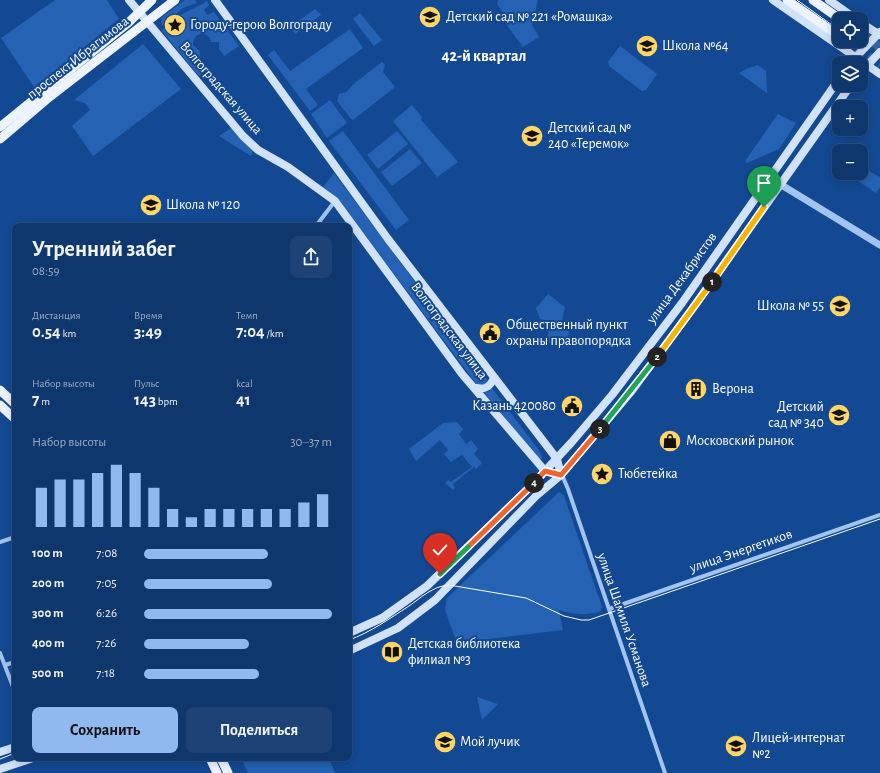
<!DOCTYPE html>
<html lang="ru">
<head>
<meta charset="utf-8">
<style>
  body { margin:0; font-family:"Alegreya Sans",sans-serif; background:#1c4276; color:#f1f3f6; height:100vh; display:flex; flex-direction:column; font-size:15px; white-space:nowrap }
  * { box-sizing:border-box; margin:0 }
  p { font-size:13px; color:#9bacc2 }
  .icon { flex:none; width:22px; height:22px; fill:none; stroke:currentColor; stroke-width:2; stroke-linecap:round; stroke-linejoin:round }
  .map { position:relative; flex:1; overflow:hidden }
  .drawer { position:absolute; left:12px; top:223px; width:340px; height:538px; display:flex; flex-direction:column; background:#0e376e; border-radius:8px; box-shadow:0 2px 10px #0003,0 0 0 1px #2e5181 }
  .drawer>* { flex:none }
  .tools { position:absolute; left:832px; top:12px; display:grid; gap:8px }
  .tools a { display:grid; place-items:center; width:36px; height:36px; border-radius:8px; background:#0e376e; box-shadow:0 2px 10px #0003,0 0 0 1px #2e5181; font-size:20px }
  .pin { position:absolute; display:grid; place-items:center; width:34px; height:34px; color:#fff; margin:-41px -17px; border-radius:50% 50% 50% 0; rotate:-45deg; box-shadow:0 0 4px #0007 }
  .pin .icon { rotate:45deg }
  .km { position:absolute; width:20px; height:20px; margin:-10px; border-radius:50%; background:#222; color:#fff; font-size:11px; line-height:20px; text-align:center }
  .round { display:grid; place-items:center; flex:none; width:42px; height:42px; border-radius:8px; background:#1c4276 }
  .headline { display:flex; align-items:center; justify-content:space-between; height:68px; padding:0 20px }
  h1 { font-size:22px; font-weight:600; line-height:30px }
  .stats { display:grid; grid-template-columns:repeat(3,1fr); gap:6px; height:68px; padding:4px 20px }
  .stats div { display:grid; align-content:center }
  .stats b { font-size:17px; font-weight:600 }
  .stats small { font-size:11px; font-weight:400 }
  .stats p { font-size:11px }
  .chart { height:112px; padding:8px 20px }
  .chart p { display:flex; justify-content:space-between }
  .chart svg { width:100%; height:72px; margin-top:4px; stroke:#90b9f0; stroke-width:6 }
  .cta { display:flex; gap:8px; margin-top:auto; padding:8px 20px }
  .cta a { flex:1; height:46px; border-radius:8px; background:#90b9f0; color:#111; font-size:16px; font-weight:600; line-height:46px; text-align:center }
  .cta a+a { background:#1c4276; color:#f1f3f6 }
  ul { padding:0 20px; list-style:none; font-size:13px }
  li { display:grid; grid-template-columns:64px 48px 1fr; align-items:center; height:30px }
  li i { height:10px; border-radius:5px; background:#90b9f0 }
  .map>svg:first-child { display:block }
</style>
</head>
<body>
<div class="map">
<svg width="880" height="773" viewBox="0 0 880 773">
  <rect width="100%" height="100%" fill="#134993"/>
  <g fill="#2562b3">
    <path d="M 55,0 L 107,0 L 119,19 L 34,87 L 1,38 Z"/>
    <path d="M 185,0 L 195,0 L 197,3 L 183,8 L 162,26 L 161,18 Z"/>
    <path d="M 498,0 L 538,0 L 532,25 L 539,37 L 523,47 L 503,20 L 505,16 L 497,4 Z"/>
    <path d="M 207,1 L 209,5 L 204,10 L 207,15 L 214,12 L 239,46 L 224,56 L 219,49 L 219,42 L 211,42 L 210,38 L 205,34 C 197,33 193,38 193,45 L 200,51 L 200,59 L 207,69 L 199,76 L 162,31 L 165,27 L 172,26 L 175,29 L 180,25 L 178,17 C 187,10 197,8 207,1 Z"/>
    <path d="M 315,9 L 321,15 L 295,34 L 290,27 Z"/>
    <path d="M 360,13 L 382,40 L 374,46 L 353,19 Z"/>
    <path d="M 350,29 L 363,48 L 306,89 L 318,105 L 310,111 L 268,55 L 274,50 L 290,71 Z"/>
    <path d="M 143,44 L 181,89 L 93,156 L 72,126 L 90,110 L 85,103 L 74,100 Z"/>
    <path d="M 620,46 L 657,74 L 646,90 L 642,91 L 609,66 L 608,62 Z"/>
    <path d="M 382,62 L 385,65 L 383,72 L 395,87 L 353,120 L 351,119 L 337,101 L 339,94 L 346,92 L 356,82 Z"/>
    <path d="M 758,65 L 766,71 L 767,93 L 739,73 L 746,69 Z"/>
    <path d="M 330,100 L 347,123 L 327,138 L 311,114 Z"/>
    <path d="M 412,105 L 422,117 L 421,120 L 458,162 L 437,177 L 393,121 Z"/>
    <path d="M 778,114 L 796,123 L 779,149 L 747,163 L 745,161 Z"/>
    <path d="M 231,128 L 253,151 L 251,156 L 219,136 Z"/>
    <path d="M 343,131 L 409,220 L 396,230 L 329,141 Z"/>
    <path d="M 397,131 L 408,144 L 378,169 L 367,155 Z"/>
    <path d="M 410,149 L 422,163 L 392,186 L 381,172 Z"/>
    <path d="M 865,169 L 880,177 L 880,187 L 876,193 L 858,181 Z"/>
    <path d="M 334,173 L 487,379 L 487,384 L 477,385 L 342,204 L 335,196 L 323,187 Z"/>
    <path d="M 548,294 L 565,307 L 562,321 L 570,323 L 567,345 L 547,342 L 550,321 L 540,319 L 536,308 Z"/>
    <path d="M 491,387 L 538,449 L 542,456 L 541,460 L 538,460 L 508,422 L 483,393 L 490,391 Z"/>
    <path d="M 457,422 L 463,429 L 459,434 L 466,444 L 471,440 L 478,449 L 474,454 L 482,463 L 476,469 L 474,467 L 453,484 L 455,488 L 453,490 L 445,483 L 448,480 L 451,482 L 472,467 L 462,455 L 451,462 L 444,454 L 448,450 L 440,440 L 416,461 L 409,449 L 443,423 Z"/>
    <path d="M 559,492 L 564,496 L 602,607 L 600,612 C 585,615 574,615 559,610 L 563,630 L 457,643 L 445,610 L 447,598 Z"/>
    <path d="M 477,697 L 498,704 L 482,720 Z"/>
    <path d="M 241,758 L 329,758 L 335,773 L 248,773 Z"/>
  </g>
  <g fill="none" stroke-linecap="round" stroke-linejoin="round">
    <g stroke="#3664a3" stroke-width="9" stroke-dasharray="9 4.5" stroke-linecap="butt">
      <path d="M 861,34 L 880,47"/>
      <path d="M 846,41 L 880,65"/>
    </g>
    <g stroke="#a2c4f2" stroke-width="4">
      <path d="M 316,226 L 335,201"/>
      <path d="M 562,475 L 568,489 L 665,773"/>
      <path d="M 0,542 L 15,537"/>
      <path d="M 609,609 L 880,515"/>
      <path d="M 0,653 L 15,692"/>
      <path d="M 5,665 L 15,662"/>
    </g>
    <path stroke="#a2c4f2" stroke-width="7" d="M 770,178 L 880,245"/>
    <g stroke="#d0e2fc" stroke-width="8">
      <path d="M 129,0 L 243,136 L 258,150 L 288,167 L 335,201 L 462,374 L 545,471 L 561,475"/>
      <path d="M 215,0 L 388,239 L 557,459 L 561,475"/>
      <path d="M 773,0 L 880,74"/>
      <path d="M 829,0 L 856,19"/>
      <path d="M 861,23 L 880,35"/>
      <path d="M 850,63 L 880,32"/>
      <path d="M 861,72 L 880,52"/>
      <path d="M 476,388 C 485,390 490,387 494,378"/>
      <path d="M 349,633 L 382,618 L 427,586 L 533,484 L 571,443 L 612,395 L 682,303 L 839,79"/>
      <path d="M 349,651 L 398,628 L 435,600 L 536,496 L 561,475 L 630,393 L 690,312 L 851,85"/>
      <path d="M 0,752 L 15,747"/>
      <path d="M 0,769 L 33,758"/>
    </g>
    <g stroke="#edf3ff" stroke-width="9">
      <path d="M 787,0 L 839,36"/>
      <path d="M 813,0 L 840,19"/>
      <path d="M 0,127 L 128,23 L 152,0"/>
      <path d="M 0,139 L 47,99 L 175,0"/>
      <path d="M 0,390 L 15,404"/>
      <path d="M 0,405 L 15,419"/>
      <path d="M 210,758 L 217,773"/>
      <path d="M 221,758 L 228,773"/>
    </g>
    <g stroke="#fff" stroke-width="1">
      <path d="M 797,0 L 839,30"/>
      <path d="M 349,640 C 371,632 389,619 409,606 C 422,597 433,586 449,585 L 526,598 L 564,616 L 581,620 L 589,620 L 880,519"/>
      <path d="M 0,759 L 15,753"/>
    </g>
  </g>
  <g fill="none" stroke-linecap="round" stroke-linejoin="round">
    <g stroke="#fff" stroke-width="8">
      <path id="split-1" d="M 712,282 L 764,207"/>
    </g>
    <g stroke="#fff" stroke-width="8">
      <path id="split-2" d="M 657,357 L 712,282"/>
    </g>
    <g stroke="#fff" stroke-width="8">
      <path id="split-3" d="M 600,429 L 657,357"/>
    </g>
    <g stroke="#fff" stroke-width="8">
      <path id="split-4" d="M 534,483 L 545,471 L 561,475 L 600,429"/>
    </g>
    <g stroke="#fff" stroke-width="8">
      <path id="split-5" d="M 468,547 L 534,483"/>
    </g>
    <g stroke="#fff" stroke-width="8">
      <path id="split-6" d="M 440,574 L 468,547"/>
    </g>
    <use href="#split-1" stroke="#f5b400" stroke-width="5"/>
    <use href="#split-2" stroke="#f5b400" stroke-width="5"/>
    <use href="#split-3" stroke="#22a559" stroke-width="5"/>
    <use href="#split-4" stroke="#f0652b" stroke-width="5"/>
    <use href="#split-5" stroke="#f0652b" stroke-width="5"/>
    <use href="#split-6" stroke="#22a559" stroke-width="5"/>
  </g>
  <defs>
    <g id="school-disc" transform="scale(1.15)"><circle r="9.5" fill="#ffd563" stroke="#134993"/><path d="M0-5L7-2L0 1L-7-2ZM-4 1L0 2.5L4 1V4Q0 6-4 4Z" fill="#111"/></g>
    <g id="sight-disc" transform="scale(1.15)"><circle r="9.5" fill="#ffd563" stroke="#134993"/><path d="M0-6L1.8-2.2L6-1.7L2.9 1.2L3.7 5.4L0 3.3L-3.7 5.4L-2.9 1.2L-6-1.7L-1.8-2.2Z" fill="#111"/></g>
    <g id="civic-disc" transform="scale(1.15)"><circle r="9.5" fill="#ffd563" stroke="#134993"/><path d="M-.6-6.5H3V-4.5H.6V-3L4-1V1h2V6H-6V1h2V-1L-.6-3ZM-1.2 2.5V6h2.4V2.5Z" fill="#111"/></g>
    <g id="building-disc" transform="scale(1.15)"><circle r="9.5" fill="#ffd563" stroke="#134993"/><path d="M-4-6H4V6H1V3H-1V6H-4ZM-2.5-4.3h1.7v1.8h-1.7ZM.8-4.3h1.7v1.8H.8ZM-2.5-1h1.7V.8h-1.7ZM.8-1h1.7V.8H.8Z" fill="#111"/></g>
    <g id="shop-disc" transform="scale(1.15)"><circle r="9.5" fill="#ffd563" stroke="#134993"/><path d="M-5-2.5h2.3a2.7 3.5 0 0 1 5.4 0H5L5.5 6h-11ZM-1.5-2.5h3a1.5 2.3 0 0 0-3 0Z" fill="#111"/></g>
    <g id="library-disc" transform="scale(1.15)"><circle r="9.5" fill="#ffd563" stroke="#134993"/><path d="M-6-4Q-3-5.5-.7-3.5V5Q-3 3-6 4ZM6-4Q3-5.5 .7-3.5V5Q3 3 6 4Z" fill="#111"/></g>
  </defs>
  <g fill-rule="evenodd">
    <use href="#school-disc" x="430" y="17"/>
    <use href="#sight-disc" x="175" y="25"/>
    <use href="#school-disc" x="647" y="46"/>
    <use href="#school-disc" x="532" y="136"/>
    <use href="#school-disc" x="151" y="205"/>
    <use href="#school-disc" x="840" y="306"/>
    <use href="#civic-disc" x="490" y="333"/>
    <use href="#building-disc" x="696" y="389"/>
    <use href="#civic-disc" x="572" y="406"/>
    <use href="#school-disc" x="839" y="415"/>
    <use href="#shop-disc" x="670" y="441"/>
    <use href="#sight-disc" x="602" y="474"/>
    <use href="#library-disc" x="392" y="652"/>
    <use href="#school-disc" x="445" y="742"/>
    <use href="#school-disc" x="736" y="746"/>
  </g>
  <g text-anchor="middle" dominant-baseline="central" stroke-width="4" stroke-linejoin="round" paint-order="stroke">
    <g font-size="14" fill="#fff" stroke="#134993" text-anchor="start">
      <text x="446" y="17">Детский сад № 221 «Ромашка»</text>
      <text x="190" y="25">Городу-герою Волгограду</text>
      <text x="662" y="46">Школа №64</text>
      <text x="548" y="128">Детский сад №<tspan x="548" dy="16">240 «Теремок»</tspan></text>
      <text x="166" y="205">Школа № 120</text>
      <text x="824" y="306" text-anchor="end">Школа № 55</text>
      <text x="506" y="325">Общественный пункт<tspan x="506" dy="16">охраны правопорядка</tspan></text>
      <text x="712" y="389">Верона</text>
      <text x="556" y="406" text-anchor="end">Казань 420080</text>
      <text x="824" y="407" text-anchor="end">Детский<tspan x="824" dy="16">сад № 340</tspan></text>
      <text x="686" y="441">Московский рынок</text>
      <text x="618" y="474">Тюбетейка</text>
      <text x="408" y="644">Детская библиотека<tspan x="408" dy="16">филиал №3</tspan></text>
      <text x="752" y="738">Лицей-интернат<tspan x="752" dy="16">№2</tspan></text>
      <text x="460" y="742">Мой лучик</text>
    </g>
    <g font-size="14" fill="#fff" stroke="#134993">
      <text transform="translate(78 58) rotate(-38)">проспект Ибрагимова</text>
      <text transform="translate(221 88) rotate(49)">Волгоградская улица</text>
      <text transform="translate(682 278) rotate(-54)">улица Декабристов</text>
      <text transform="translate(449 331) rotate(53)">Волгоградская улица</text>
      <text transform="translate(741 551) rotate(-19)">улица Энергетиков</text>
      <text transform="translate(624 620) rotate(71)">улица Шамиля Усманова</text>
    </g>
    <g font-size="16" font-weight="bold" fill="#fff" stroke="#134993">
      <text x="484" y="56">42-й квартал</text>
    </g>
  </g>
</svg>
<div class="tools">
<a><svg class="icon" aria-label="locate" viewBox="0 0 24 24"><circle cx="12" cy="12" r="6"/><path d="M12 2v4M12 18v4M2 12h4M18 12h4"/></svg></a>
<a><svg class="icon" aria-label="layers" viewBox="0 0 24 24"><path d="M12 4l9 5-9 5-9-5zM3 14l9 5 9-5"/></svg></a>
<a>+</a>
<a>−</a>
</div>
<div class="pin" style="left:764px;top:207px;background:#1e9e55"><svg class="icon" aria-label="arrive" viewBox="0 0 24 24"><path d="M6 21V4h12l-3 4 3 4H6"/></svg></div>
<div class="pin" style="left:440px;top:574px;background:#d93025"><svg class="icon" aria-label="check" viewBox="0 0 24 24"><path d="M5 12l5 5 9-10"/></svg></div>
<b class="km" style="left:712px;top:282px">1</b>
<b class="km" style="left:657px;top:357px">2</b>
<b class="km" style="left:600px;top:429px">3</b>
<b class="km" style="left:534px;top:483px">4</b>
<section class="drawer">
<div class="headline"><div><h1>Утренний забег</h1><p>08:59</p></div><a class="round"><svg class="icon" aria-label="share" viewBox="0 0 24 24"><path d="M12 15V3M7 8l5-5 5 5M5 13v7h14v-7"/></svg></a></div>
<div class="stats">
<div><p>Дистанция</p><b>0.54<small> km</small></b></div>
<div><p>Время</p><b>3:49</b></div>
<div><p>Темп</p><b>7:04<small> /km</small></b></div>
</div>
<div class="stats">
<div><p>Набор высоты</p><b>7<small> m</small></b></div>
<div><p>Пульс</p><b>143<small> bpm</small></b></div>
<div><p>kcal</p><b>41</b></div>
</div>
<div class="chart"><p><span>Набор высоты</span>30–37 m</p>
<svg viewBox="0 0 160 44" preserveAspectRatio="none"><path d="M5 44V20M15 44V15M25 44V15M35 44V11M45 44V6M55 44V11M65 44V20M75 44V33M85 44V38M95 44V33M105 44V33M115 44V33M125 44V33M135 44V33M145 44V29M155 44V24"/></svg>
</div>
<ul>
<li><b>100 m</b>7:08<i style="width:66%"></i></li>
<li><b>200 m</b>7:05<i style="width:68%"></i></li>
<li><b>300 m</b>6:26<i style="width:100%"></i></li>
<li><b>400 m</b>7:26<i style="width:56%"></i></li>
<li><b>500 m</b>7:18<i style="width:61%"></i></li>
</ul>
<div class="cta"><a>Сохранить</a><a>Поделиться</a></div>
</section>
</div>
</body>
</html>
